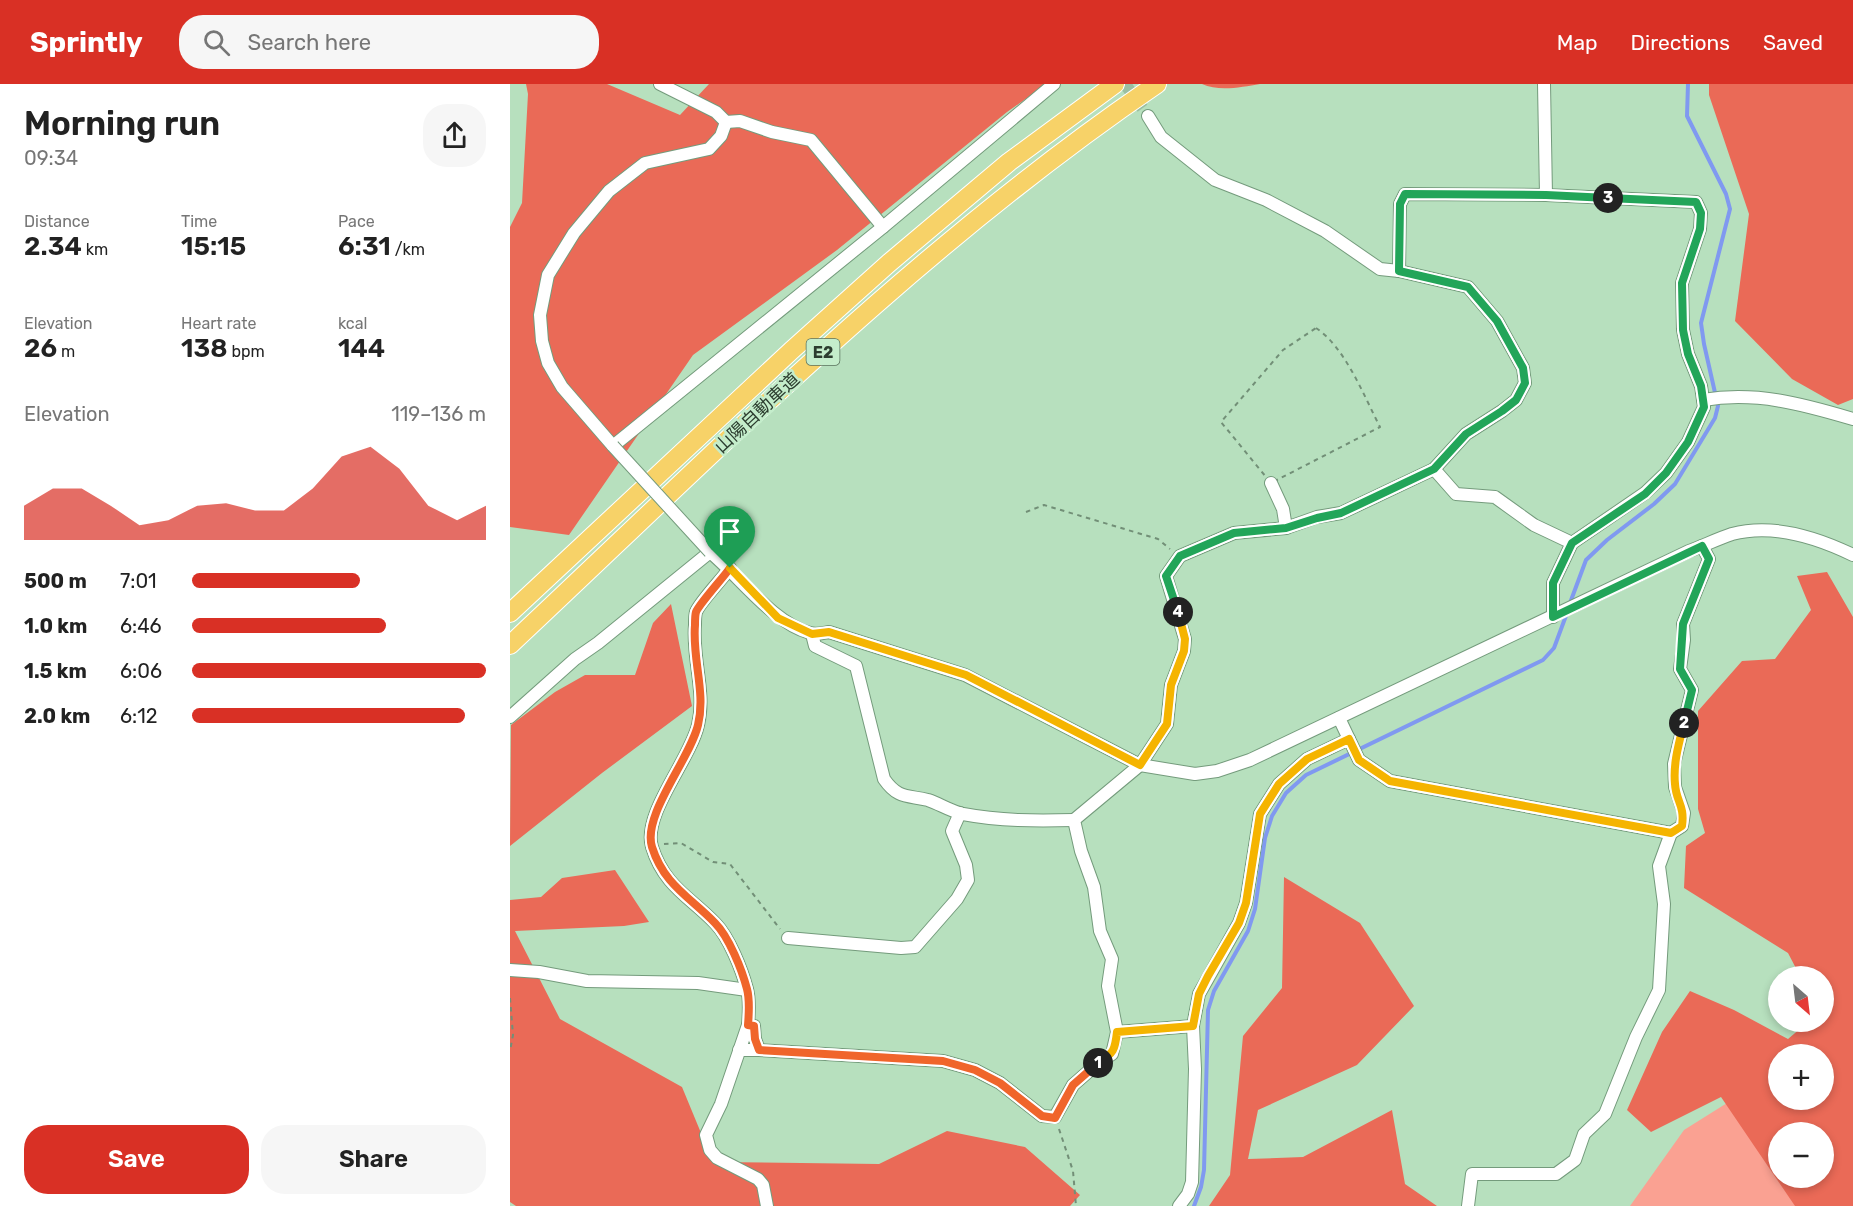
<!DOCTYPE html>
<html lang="en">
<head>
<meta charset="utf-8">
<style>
  body { margin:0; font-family:Rubik,"Noto Sans JP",sans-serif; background:#f6f6f6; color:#222; height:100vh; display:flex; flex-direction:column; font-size:22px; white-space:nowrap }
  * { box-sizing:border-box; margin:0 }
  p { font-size:20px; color:#767676 }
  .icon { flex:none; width:33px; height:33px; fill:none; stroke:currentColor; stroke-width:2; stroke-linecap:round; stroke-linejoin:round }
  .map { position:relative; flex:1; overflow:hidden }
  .side { display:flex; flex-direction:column; background:#fff; width:510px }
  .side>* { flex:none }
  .needle { width:39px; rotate:152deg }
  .fabs { position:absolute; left:1258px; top:882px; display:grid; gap:12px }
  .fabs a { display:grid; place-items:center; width:66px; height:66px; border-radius:50%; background:#fff; box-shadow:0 3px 9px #0003; font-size:30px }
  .pin { position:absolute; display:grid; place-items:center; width:51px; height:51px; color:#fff; margin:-62px -26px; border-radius:50% 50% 50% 0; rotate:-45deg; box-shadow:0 0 6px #0007 }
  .pin .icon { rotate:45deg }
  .km { position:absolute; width:30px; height:30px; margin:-15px; border-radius:50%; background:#222; color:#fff; font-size:16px; line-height:30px; text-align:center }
  .round { display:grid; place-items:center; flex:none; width:63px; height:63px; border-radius:24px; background:#f6f6f6 }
  .headline { display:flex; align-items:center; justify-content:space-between; height:102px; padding:0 24px }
  h1 { font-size:33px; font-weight:600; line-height:45px }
  .figures { display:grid; grid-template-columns:repeat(3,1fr); gap:9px; height:102px; padding:6px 24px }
  .figures div { display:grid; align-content:center }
  .figures b { font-size:26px; font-weight:600 }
  .figures small { font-size:16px; font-weight:400 }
  .figures p { font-size:16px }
  .chart { height:168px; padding:12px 24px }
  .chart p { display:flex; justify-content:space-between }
  .chart svg { width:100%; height:108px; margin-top:6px; fill:#d93025; opacity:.7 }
  .action { display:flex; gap:12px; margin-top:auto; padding:12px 24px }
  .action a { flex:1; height:69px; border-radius:24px; background:#d93025; color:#fff; font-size:24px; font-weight:600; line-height:69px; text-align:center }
  .action a+a { background:#f6f6f6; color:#222 }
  ul { padding:0 24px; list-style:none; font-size:20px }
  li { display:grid; grid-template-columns:96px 72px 1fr; align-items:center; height:45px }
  li i { height:15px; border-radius:8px; background:#d93025 }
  header { display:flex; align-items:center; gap:36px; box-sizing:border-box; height:84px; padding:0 30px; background:#d93025; color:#fff }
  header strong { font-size:28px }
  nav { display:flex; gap:33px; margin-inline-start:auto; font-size:21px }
  .search { width:420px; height:54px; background:#f6f6f6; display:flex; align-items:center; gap:15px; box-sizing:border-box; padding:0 21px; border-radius:24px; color:#767676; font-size:22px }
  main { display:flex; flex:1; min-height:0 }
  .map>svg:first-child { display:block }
</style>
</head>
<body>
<header>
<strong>Sprintly</strong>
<div class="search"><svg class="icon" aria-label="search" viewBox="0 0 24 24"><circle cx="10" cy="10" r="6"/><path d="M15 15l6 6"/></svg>Search here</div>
<nav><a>Map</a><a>Directions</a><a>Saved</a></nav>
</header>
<main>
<section class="side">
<div class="headline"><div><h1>Morning run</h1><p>09:34</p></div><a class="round"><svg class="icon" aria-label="share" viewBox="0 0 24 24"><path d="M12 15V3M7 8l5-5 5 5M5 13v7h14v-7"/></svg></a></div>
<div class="figures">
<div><p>Distance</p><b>2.34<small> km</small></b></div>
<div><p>Time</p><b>15:15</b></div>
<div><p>Pace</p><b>6:31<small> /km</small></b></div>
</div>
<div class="figures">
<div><p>Elevation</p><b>26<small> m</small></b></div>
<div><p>Heart rate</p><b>138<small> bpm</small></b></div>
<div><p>kcal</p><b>144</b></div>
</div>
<div class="chart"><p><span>Elevation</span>119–136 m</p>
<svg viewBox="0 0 160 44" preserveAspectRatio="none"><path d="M0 44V30L10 23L20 23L30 30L40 38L50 36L60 30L70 29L80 32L90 32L100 23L110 10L120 6L130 15L140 30L150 36L160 30V44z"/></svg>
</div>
<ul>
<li><b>500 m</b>7:01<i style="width:57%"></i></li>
<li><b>1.0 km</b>6:46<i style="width:66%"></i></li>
<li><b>1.5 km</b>6:06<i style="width:100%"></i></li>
<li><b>2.0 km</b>6:12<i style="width:93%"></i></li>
</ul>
<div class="action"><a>Save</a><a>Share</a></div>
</section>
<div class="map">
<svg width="1343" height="1122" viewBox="0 0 1343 1122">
  <rect width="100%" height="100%" fill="#b7e0be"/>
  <path fill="#faa192" d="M 1225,1014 L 1269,1094 L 1299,1122 L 1120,1122 L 1174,1046 Z"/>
  <g fill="#ea6a57" fill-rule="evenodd">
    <path d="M 16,0 L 97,0 L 170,31 L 199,0 L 547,0 L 534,2 L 497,28 L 327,166 L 183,271 L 59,451 L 0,443 L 0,143 L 12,119 L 18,10 Z"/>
    <path d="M 692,0 L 750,0 C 732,3 709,8 692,0 Z"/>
    <path d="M 1199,0 L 1343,0 L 1343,315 L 1328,321 L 1282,295 L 1225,237 L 1239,130 L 1199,11 Z"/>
    <path d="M 1317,488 L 1343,533 L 1343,1122 L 1285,1122 L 1211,1013 L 1141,1048 L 1117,1026 L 1152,948 L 1180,907 L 1224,926 L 1278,955 L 1298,938 L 1314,938 L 1314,892 L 1290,892 L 1278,869 L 1174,804 L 1176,762 L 1195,749 L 1188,725 L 1188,627 L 1232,577 L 1265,575 L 1301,526 L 1287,492 ZM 1269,970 L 1314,970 L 1314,1016 L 1269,1016 ZM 1269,1048 L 1314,1048 L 1314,1094 L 1269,1094 Z"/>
    <path d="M 161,520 L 182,622 L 92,689 L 0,762 L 1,641 L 45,608 L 75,591 L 125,591 L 143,539 Z"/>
    <path d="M 105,786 L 139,838 L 114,842 L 5,847 L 50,935 L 172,1003 L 203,1078 L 369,1080 L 437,1047 L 515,1063 L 570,1111 L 560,1122 L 6,1122 L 0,1118 L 0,816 L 31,813 L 52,794 Z"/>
    <path d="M 774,793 L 850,839 L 904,922 L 847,981 L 748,1026 L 738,1075 L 793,1073 L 882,1026 L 895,1100 L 927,1122 L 699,1122 L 720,1091 L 733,952 L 772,904 Z"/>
  </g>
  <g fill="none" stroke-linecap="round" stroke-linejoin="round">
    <g stroke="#8099f0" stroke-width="4">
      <path d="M 1060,519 L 1076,476 L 1097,456 L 1144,420 L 1165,400 L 1205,334 L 1208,322 L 1194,260 L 1191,239 L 1220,125 L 1216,110 L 1177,32 L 1178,0"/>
      <path d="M 684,1122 L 691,1103 L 694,1086 L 698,926 L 704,907 L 738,847 L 745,825 L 755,754 L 762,732 L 776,709 L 796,691 L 1033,576 L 1044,564 L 1057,529"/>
    </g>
    <path stroke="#9bbfa1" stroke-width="12" stroke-dasharray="12 6" stroke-linecap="butt" d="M 615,0 L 638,32"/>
    <g stroke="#749b7c" stroke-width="14">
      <g id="minor">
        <path d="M 150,0 L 206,28 L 216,38"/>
        <path d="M 1034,0 L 1036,111"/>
        <path d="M 638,32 L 651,53 L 705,96 L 756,116 L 815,147 L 870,185 L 889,187 L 958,203 L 987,237 L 1013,284 L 1015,299 L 1006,316 L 992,327 L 956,350 L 924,385 L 831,429 L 807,433 L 776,444 L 773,425 L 761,399"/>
        <path d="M 216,38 L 211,52 L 199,65 L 135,79 L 99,107 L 64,149 L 38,191 L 30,231 L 32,257 L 38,279 L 52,303 L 103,362 L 373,143 L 544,0"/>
        <path d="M 216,38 L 230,37 L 262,48 L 301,56 L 373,143"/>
        <path d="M 889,187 L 890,120 L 895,110 L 1036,111 L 1186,118 L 1191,129 L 1190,145 L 1172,199 L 1173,246 L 1178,270 L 1191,302 L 1194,323 L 1178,358 L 1156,389 L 1135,409 L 1062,459 L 1043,499 L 1043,533"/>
        <path d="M 1193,316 C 1246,307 1292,320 1343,335"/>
        <path d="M 924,385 L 946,410 L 985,413 L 1024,441 L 1062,459"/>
        <path d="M 220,484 C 213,494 189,519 186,528 C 185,531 185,537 185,541 C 182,575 196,608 188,641 C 180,676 132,730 142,763 C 154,802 180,813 205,839 C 219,853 232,886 237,905 C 240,916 239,929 238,941 L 211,1020 L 196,1051 L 200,1066 L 207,1074 L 248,1095 L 253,1101 L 257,1122"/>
        <path d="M 302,550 L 305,562 L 346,582 L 374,695 C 388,715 397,711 418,716 C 430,720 440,727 453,730 C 490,737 526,737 564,736"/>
        <path d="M 0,633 L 65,575 L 88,559 L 200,468 C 230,493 263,539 300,549 C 306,551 313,549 319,548 L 455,591 L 630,681 L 685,690 L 707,687 L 740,676 L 1179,467 C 1193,462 1207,455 1222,450 C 1263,439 1306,453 1343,471"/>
        <path d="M 829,634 L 849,676 L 880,697 L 1161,749 L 1149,782 L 1154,820 L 1149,906 L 1126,953 L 1095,1030 L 1074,1050 L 1065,1076 L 1046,1090 L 962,1090 L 958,1122"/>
        <path d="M 1161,749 L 1172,742 L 1174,729 L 1165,703 L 1164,680 L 1182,606 L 1170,585 L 1174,556 L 1173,540 L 1199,475 L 1192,462"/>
        <path d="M 278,854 L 391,864 L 405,863 L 447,815 L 458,796 L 456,781 L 442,747 L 450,729"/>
        <path d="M 0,886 L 29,888 L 77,897 L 188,899 L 237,906"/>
        <path d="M 238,941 L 244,942 L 245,955 L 249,966"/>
        <path d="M 607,948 L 683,942"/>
        <path d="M 229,966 L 249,966 L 433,977 L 465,986 L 490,999 L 532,1032 L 545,1033 L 563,1001 L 587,980 L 602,970 L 607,948 L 598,902 L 602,875 L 590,847 L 584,803 L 571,767 L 564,736 L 630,681 L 657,640 L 661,601 L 674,567 L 675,555 L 656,492 L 670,472 L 724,449 L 776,444"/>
        <path d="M 669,1122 L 678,1110 L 682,1098 L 685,985 L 683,942 L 689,910 L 729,839 L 736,819 L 750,730 L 769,700 L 797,675 L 839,655"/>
      </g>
    </g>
    <g stroke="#fff" stroke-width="20">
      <g id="highway">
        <path d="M 0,529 L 282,266 L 379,179 L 499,78 L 605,0"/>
        <path d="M 0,561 C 208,366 410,161 647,0"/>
      </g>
    </g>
    <g stroke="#728f77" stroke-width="2" stroke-dasharray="4.5 4.5" stroke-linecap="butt">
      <path d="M 806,244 C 835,263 854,312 870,343 L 761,399 L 711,338 L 773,266 Z"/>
      <path d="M 516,428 L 534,421 L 648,455 L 660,465"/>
      <path d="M 154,760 L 171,759 L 203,778 L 220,780 L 270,845"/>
      <path d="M 0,914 L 3,951 L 0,967"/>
      <path d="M 549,1045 L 563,1087 L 566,1122"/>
    </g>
    <use href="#minor" stroke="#fff" stroke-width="12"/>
    <use href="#highway" stroke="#f7d268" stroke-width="18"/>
    <g stroke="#749b7c" stroke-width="14" stroke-linecap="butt">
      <path id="minor-bridge" d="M 103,362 L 200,468"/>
    </g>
    <use href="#minor-bridge" stroke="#fff" stroke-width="12"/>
  </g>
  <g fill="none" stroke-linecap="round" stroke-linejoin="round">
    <g stroke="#fff" stroke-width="12">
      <path id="split-1" d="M 220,484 C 213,494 189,520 186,528 C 185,531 185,537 185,541 C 182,575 196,608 188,641 C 180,675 132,731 142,763 C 154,801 180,813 205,839 C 219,853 232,886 237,905 C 240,916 239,929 238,941 L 244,942 L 245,955 L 249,966 L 433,977 L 465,986 L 490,999 L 532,1032 L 545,1034 L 563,1001 L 588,979"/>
    </g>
    <g stroke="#fff" stroke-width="12">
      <path id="split-2" d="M 588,979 C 604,969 605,966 607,948 L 683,942 L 689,910 L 698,892 L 729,839 L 736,819 L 750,730 L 769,700 L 797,675 L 839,655 L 849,676 L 880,697 L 1161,749 L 1172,742 C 1175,721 1166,718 1165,700 C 1163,679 1169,659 1174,639"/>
    </g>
    <g stroke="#fff" stroke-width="12">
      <path id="split-3" d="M 1098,114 L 1186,118 L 1191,129 L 1190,145 L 1172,199 L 1173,246 L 1178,270 L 1191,302 L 1194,323 L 1178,358 L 1156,389 L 1135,410 L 1062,459 L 1043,499 L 1043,533 L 1192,462 L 1199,475 L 1173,540 L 1170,585 L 1182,606 L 1174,639"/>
    </g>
    <g stroke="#fff" stroke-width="12">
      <path id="split-4" d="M 668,528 L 656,492 L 670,472 L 724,449 L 776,444 L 807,434 L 831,429 L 924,385 L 956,350 L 992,327 L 1006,316 L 1015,299 L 1013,284 L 987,237 L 958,203 L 889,187 L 890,120 L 895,110 L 1036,111 L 1098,114"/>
    </g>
    <g stroke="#fff" stroke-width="12">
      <path id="split-5" d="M 220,484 L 268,534 L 302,550 L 319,548 L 456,591 L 630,681 L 657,640 L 661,601 L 674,567 L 675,555 L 668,528"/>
    </g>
    <use href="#split-1" stroke="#f0652b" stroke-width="8"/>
    <use href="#split-2" stroke="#f5b400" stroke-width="8"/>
    <use href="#split-3" stroke="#22a559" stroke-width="8"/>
    <use href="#split-4" stroke="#22a559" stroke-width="8"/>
    <use href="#split-5" stroke="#f5b400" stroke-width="8"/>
  </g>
  <g text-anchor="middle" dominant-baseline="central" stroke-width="5" stroke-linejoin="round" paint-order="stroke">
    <rect fill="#c4edcb" stroke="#5a725e" stroke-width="1.5" x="296.5" y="255" width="33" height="26" rx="4.5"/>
    <g font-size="16" font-weight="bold" fill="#2c3d2f">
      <text x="313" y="268">E2</text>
    </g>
    <g font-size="18" fill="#2c3d2f" stroke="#c4edcb">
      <text transform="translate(247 329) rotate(-43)">山陽自動車道</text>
    </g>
  </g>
</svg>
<div class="fabs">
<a><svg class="needle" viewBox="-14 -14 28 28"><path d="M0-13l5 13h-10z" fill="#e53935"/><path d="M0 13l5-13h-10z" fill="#767676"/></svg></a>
<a>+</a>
<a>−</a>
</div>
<div class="pin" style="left:220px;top:484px;background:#1e9e55"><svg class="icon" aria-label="arrive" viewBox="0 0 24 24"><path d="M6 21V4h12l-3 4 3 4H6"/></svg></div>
<b class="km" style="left:588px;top:979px">1</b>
<b class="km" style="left:1174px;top:639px">2</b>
<b class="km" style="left:1098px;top:114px">3</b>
<b class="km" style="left:668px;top:528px">4</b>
</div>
</main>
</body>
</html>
